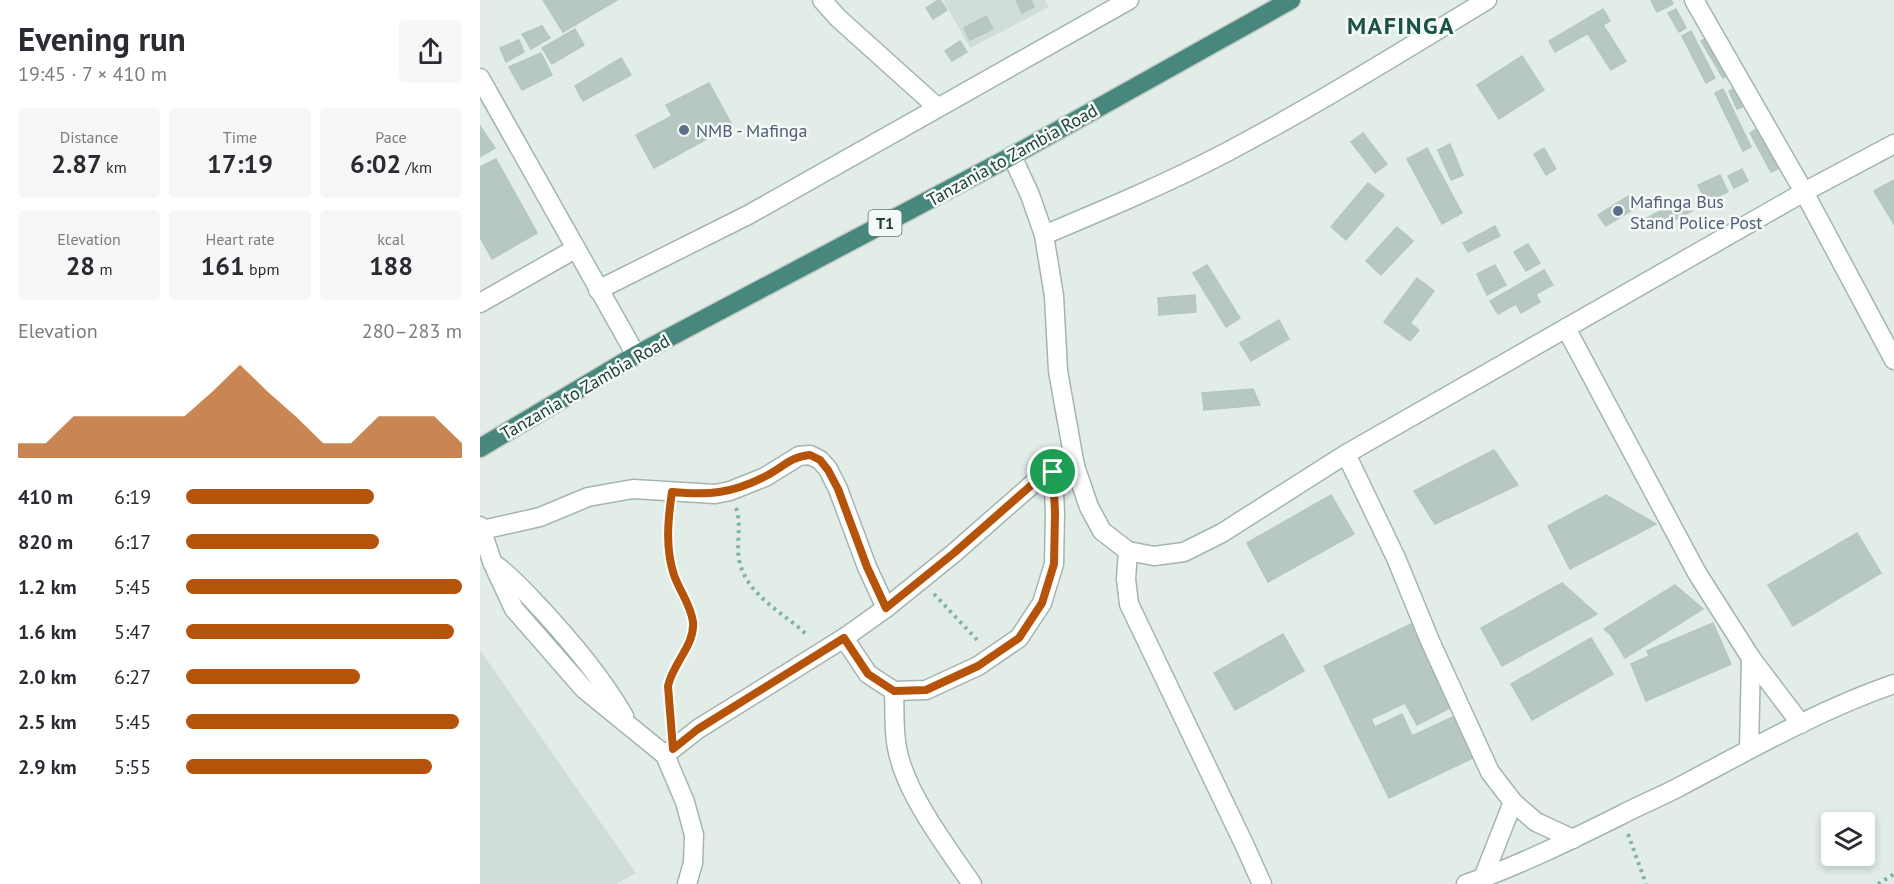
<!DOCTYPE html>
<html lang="en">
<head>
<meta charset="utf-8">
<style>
  body { margin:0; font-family:"PT Sans",sans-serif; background:#f7f7f7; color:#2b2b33; height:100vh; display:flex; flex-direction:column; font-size:22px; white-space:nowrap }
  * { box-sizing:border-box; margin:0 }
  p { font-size:20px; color:#7c7c81 }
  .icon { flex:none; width:33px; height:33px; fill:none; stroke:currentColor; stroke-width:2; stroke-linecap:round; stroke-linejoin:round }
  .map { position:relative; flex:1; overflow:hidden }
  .details { display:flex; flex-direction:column; background:#fff; width:480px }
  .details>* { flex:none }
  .fabs { position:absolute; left:1341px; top:812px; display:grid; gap:12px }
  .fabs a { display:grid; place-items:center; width:54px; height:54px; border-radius:6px; background:#fff; box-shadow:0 3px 9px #0003; font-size:30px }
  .pin { position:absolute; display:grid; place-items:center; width:51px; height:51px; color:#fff; margin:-26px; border:3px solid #fff; border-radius:50%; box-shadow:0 2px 6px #0007 }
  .round { display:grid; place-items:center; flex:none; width:63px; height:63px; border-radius:6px; background:#f7f7f7 }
  .headline { display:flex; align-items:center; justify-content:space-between; height:102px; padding:0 18px }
  h1 { font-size:33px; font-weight:700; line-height:45px }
  .figures { display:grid; grid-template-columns:repeat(3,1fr); gap:9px; height:102px; padding:6px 18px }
  .figures div { display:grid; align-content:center; border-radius:6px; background:#f7f7f7; text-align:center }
  .figures b { font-size:26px; font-weight:700 }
  .figures small { font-size:16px; font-weight:400 }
  .figures p { font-size:16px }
  .chart { height:168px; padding:12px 18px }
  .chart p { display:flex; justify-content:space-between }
  .chart svg { width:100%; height:108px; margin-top:6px; fill:#b45309; opacity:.7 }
  ul { padding:0 18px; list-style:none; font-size:20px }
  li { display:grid; grid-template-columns:96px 72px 1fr; align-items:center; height:45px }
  li i { height:15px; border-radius:8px; background:#b45309 }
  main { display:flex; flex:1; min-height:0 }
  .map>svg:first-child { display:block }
</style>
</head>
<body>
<main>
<section class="details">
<div class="headline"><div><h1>Evening run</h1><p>19:45 · 7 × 410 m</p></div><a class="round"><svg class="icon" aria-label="share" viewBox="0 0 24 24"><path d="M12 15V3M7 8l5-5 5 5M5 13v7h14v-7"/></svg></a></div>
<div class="figures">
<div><p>Distance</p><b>2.87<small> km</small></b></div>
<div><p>Time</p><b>17:19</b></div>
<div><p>Pace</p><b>6:02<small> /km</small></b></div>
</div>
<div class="figures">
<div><p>Elevation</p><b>28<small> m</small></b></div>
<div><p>Heart rate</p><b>161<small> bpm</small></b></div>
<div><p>kcal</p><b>188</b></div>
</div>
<div class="chart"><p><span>Elevation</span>280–283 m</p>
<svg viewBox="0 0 160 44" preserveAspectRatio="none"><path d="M0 44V38L10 38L20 27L30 27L40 27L50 27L60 27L70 17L80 6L90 17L100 27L110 38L120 38L130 27L140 27L150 27L160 38V44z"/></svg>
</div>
<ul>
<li><b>410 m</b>6:19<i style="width:68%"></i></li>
<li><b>820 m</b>6:17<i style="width:70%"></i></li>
<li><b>1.2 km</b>5:45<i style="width:100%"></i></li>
<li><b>1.6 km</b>5:47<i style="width:97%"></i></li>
<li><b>2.0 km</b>6:27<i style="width:63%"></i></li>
<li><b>2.5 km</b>5:45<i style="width:99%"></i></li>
<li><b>2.9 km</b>5:55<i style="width:89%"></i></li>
</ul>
</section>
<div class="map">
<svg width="1414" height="884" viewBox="0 0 1414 884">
  <rect width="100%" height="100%" fill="#e2ede8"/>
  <g fill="#d0ddd8">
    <path d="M 463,0 L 565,0 L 569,7 L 490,48 Z"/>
    <path d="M 0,650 L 156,873 L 136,884 L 0,884 Z"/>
  </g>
  <g fill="#b7c8c2" stroke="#b4c7c0" stroke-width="1.5">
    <path d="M 63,0 L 137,0 L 83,32 Z"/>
    <path d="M 458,0 L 460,0 L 467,10 L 453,19 L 446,8 Z"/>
    <path d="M 536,0 L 551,0 L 554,7 L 542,13 Z"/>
    <path d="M 1171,0 L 1191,0 L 1193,4 L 1177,12 Z"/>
    <path d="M 1123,9 L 1130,21 L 1075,52 L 1069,41 Z"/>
    <path d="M 1196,9 L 1206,28 L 1199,32 L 1188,13 Z"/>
    <path d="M 506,16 L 513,29 L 490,40 L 484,28 Z"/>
    <path d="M 1123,25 L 1146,61 L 1131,70 L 1108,34 Z"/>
    <path d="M 62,26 L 70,38 L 51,49 L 42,34 Z"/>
    <path d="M 95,29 L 104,45 L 72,64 L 62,48 Z"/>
    <path d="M 1211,31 L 1235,78 L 1226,83 L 1202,36 Z"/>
    <path d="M 1228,37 L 1250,74 L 1243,78 L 1221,41 Z"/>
    <path d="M 39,40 L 44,52 L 26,62 L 20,48 Z"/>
    <path d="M 480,41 L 487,52 L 472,61 L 465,51 Z"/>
    <path d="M 61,53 L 72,75 L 42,90 L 29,67 Z"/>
    <path d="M 1042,56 L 1064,90 L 1019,119 L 997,85 Z"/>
    <path d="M 141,58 L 151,75 L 103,101 L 95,86 Z"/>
    <path d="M 229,83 L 252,125 L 174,168 L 156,135 L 192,116 L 186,105 Z"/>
    <path d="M 1259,86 L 1268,105 L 1257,109 L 1249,91 Z"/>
    <path d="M 1243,89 L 1271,147 L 1263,151 L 1235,93 Z"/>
    <path d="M 0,126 L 15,148 L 0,157 Z"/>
    <path d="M 1278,128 L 1300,168 L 1291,172 L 1270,133 Z"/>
    <path d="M 883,133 L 907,164 L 895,173 L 871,142 Z"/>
    <path d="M 970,144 L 983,175 L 971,180 L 958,150 Z"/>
    <path d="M 947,148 L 982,213 L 962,224 L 927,159 Z"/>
    <path d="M 1064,148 L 1076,169 L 1066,175 L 1054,154 Z"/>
    <path d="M 16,159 L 57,233 L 12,259 L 0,237 L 0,167 Z"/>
    <path d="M 1262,169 L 1268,181 L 1254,188 L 1248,176 Z"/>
    <path d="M 1240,175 L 1248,192 L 1226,202 L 1218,185 Z"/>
    <path d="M 1414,180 L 1414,224 L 1394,191 Z"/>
    <path d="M 888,183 L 904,195 L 866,240 L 851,227 Z"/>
    <path d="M 1150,195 L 1157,207 L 1126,226 L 1118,215 Z"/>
    <path d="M 1205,198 L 1212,211 L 1172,231 L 1165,219 Z"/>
    <path d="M 1015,226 L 1020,236 L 988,252 L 983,243 Z"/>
    <path d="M 917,227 L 933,241 L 901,275 L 886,261 Z"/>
    <path d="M 1048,244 L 1060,263 L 1046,271 L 1034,252 Z"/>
    <path d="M 727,265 L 760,318 L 746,327 L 713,273 Z"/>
    <path d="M 1015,265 L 1026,285 L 1007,295 L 997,274 Z"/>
    <path d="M 1064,270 L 1073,285 L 1056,294 L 1060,302 L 1041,313 L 1036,304 L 1018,314 L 1010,301 Z"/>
    <path d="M 937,278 L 954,291 L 930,323 L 939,330 L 930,341 L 904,322 Z"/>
    <path d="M 715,295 L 716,312 L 679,315 L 678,298 Z"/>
    <path d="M 799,320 L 809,339 L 771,361 L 760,343 Z"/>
    <path d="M 773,389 L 780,405 L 724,410 L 722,393 Z"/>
    <path d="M 1014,450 L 1038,485 L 955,524 L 934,491 Z"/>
    <path d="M 851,495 L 874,534 L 788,582 L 767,543 Z"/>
    <path d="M 1126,495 L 1176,524 L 1090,569 L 1068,526 Z"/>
    <path d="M 1377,533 L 1401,573 L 1313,626 L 1288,585 Z"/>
    <path d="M 1082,583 L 1117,614 L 1022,666 L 1001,628 Z"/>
    <path d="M 1195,585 L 1223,609 L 1145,658 L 1131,635 L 1124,629 Z"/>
    <path d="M 1233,623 L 1251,664 L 1166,701 L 1151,664 L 1169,656 L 1167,651 Z"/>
    <path d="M 931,624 L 970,708 L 937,725 L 925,703 L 891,719 L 895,727 L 922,714 L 932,736 L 977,715 L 997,756 L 909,798 L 844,666 Z"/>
    <path d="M 803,634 L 824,671 L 755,710 L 734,673 Z"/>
    <path d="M 1111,638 L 1133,674 L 1052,720 L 1031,684 Z"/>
  </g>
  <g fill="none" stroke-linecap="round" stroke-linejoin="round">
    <g stroke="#a4b5b0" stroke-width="21">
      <g id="minor">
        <path d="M 342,0 L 358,18 L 457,107"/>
        <path d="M 1214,0 L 1324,192 L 1414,360"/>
        <path d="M 0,78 L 156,355"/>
        <path d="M 532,156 L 550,195 L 564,235 L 574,296 L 578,371 L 595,466 L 609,507 L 622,531 L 648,551 L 674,556 L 704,552 L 742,533 L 866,454 L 1324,192 L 1414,144"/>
        <path d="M 564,235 C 626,209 688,183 747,152 C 836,105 921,52 1007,0"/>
        <path d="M 118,290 L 268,215 L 649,0"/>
        <path d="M 0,303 L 95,249"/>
        <path d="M 1086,328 L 1217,573 L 1271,658 L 1321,724"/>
        <path d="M 866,454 L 916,558 L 950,641 L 1010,772 L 1033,802 L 1056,822 L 1093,839"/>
        <path d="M 0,526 L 13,564 L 34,609 L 104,689 L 185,755 L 205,802 L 214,835 L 213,863 L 207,884"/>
        <path d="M 2,530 L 60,517 L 108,497 L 153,489 L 235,494 L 250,491 L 285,477 L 319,456 L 330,455 L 340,460 L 348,469 L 358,489 L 387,567 L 406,608"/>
        <path d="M 648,551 L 646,579 L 649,604 L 764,844 L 782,884"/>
        <path d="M 17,566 C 35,580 49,596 64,612 C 93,644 122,678 144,716"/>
        <path d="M 364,638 L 388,674 L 414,691 L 446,690 L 498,666 L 539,638 L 562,603 L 574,564 L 575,513 L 573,472"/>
        <path d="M 414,691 C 415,714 413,738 420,760 C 431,800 468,849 492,884"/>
        <path d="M 1269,749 L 1271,658"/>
        <path d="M 185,755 L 218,729 L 364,638 L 406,608 L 474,553 L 555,482 L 573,472 L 595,466"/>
        <path d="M 1003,878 L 1033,802"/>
        <path d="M 986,884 C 1040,865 1091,840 1141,815 C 1160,805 1180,797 1199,787 C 1269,750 1339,710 1414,684"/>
      </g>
    </g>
    <g stroke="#c1c9c7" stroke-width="21">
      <path id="trunk" d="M 0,448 L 156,355 L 532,156 L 811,0"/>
    </g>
    <g stroke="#81b2a4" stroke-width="4" stroke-dasharray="3 4.5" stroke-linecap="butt">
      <path d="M 256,508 C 262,525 256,543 259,560 C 267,597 305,613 328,636"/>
      <path d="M 189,511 C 185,534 188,563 198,584 C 203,597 212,609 213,623 C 214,645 195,659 190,678 C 186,693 190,710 191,724"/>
      <path d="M 454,594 L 500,643"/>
      <path d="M 1148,834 L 1166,884"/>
      <path d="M 1398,884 L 1414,874"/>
    </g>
    <use href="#minor" stroke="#fff" stroke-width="18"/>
    <use href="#trunk" stroke="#48887c" stroke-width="18"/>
  </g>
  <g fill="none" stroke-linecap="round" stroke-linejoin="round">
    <g stroke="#fff" stroke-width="12">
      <path id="route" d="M 330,455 L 340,460 L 348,470 L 358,489 L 387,567 L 406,608 L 474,553 L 555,482 L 573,472 L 575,513 L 574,564 L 562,603 L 539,638 L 498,666 L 446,690 L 414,691 L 388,674 L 364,638 L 218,729 L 193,749 L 188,686 C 193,663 215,645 213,622 C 211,605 199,590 194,575 C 185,548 188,519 192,492 C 229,495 250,494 284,477 C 301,469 311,456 330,455 Z"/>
    </g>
    <use href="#route" stroke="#b45309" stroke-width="8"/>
  </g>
  <g fill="#5c6f8a" stroke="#f3f9f6" stroke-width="2">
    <circle cx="204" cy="130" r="6"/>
    <circle cx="1138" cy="211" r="6"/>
  </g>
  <g text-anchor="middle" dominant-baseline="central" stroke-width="5" stroke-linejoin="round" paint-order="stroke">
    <rect fill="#f3f9f6" stroke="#607771" stroke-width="1.5" x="388.5" y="210" width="33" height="26" rx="4.5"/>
    <g font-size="16" font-weight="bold" fill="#213f38">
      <text x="405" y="223">T1</text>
    </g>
    <g font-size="18" fill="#4e5e75" stroke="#f3f9f6" text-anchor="start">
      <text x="216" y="130">NMB - Mafinga</text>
      <text x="1150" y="201">Mafinga Bus<tspan x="1150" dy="21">Stand Police Post</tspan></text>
    </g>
    <g font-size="18" fill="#213f38" stroke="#f3f9f6">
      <text transform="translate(532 155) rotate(-29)">Tanzania to Zambia Road</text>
      <text transform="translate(105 387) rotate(-30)">Tanzania to Zambia Road</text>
    </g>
    <g font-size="24" font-weight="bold" letter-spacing="1.5" fill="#1c5246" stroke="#f3f9f6">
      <text x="921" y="25">MAFINGA</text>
    </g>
  </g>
</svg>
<div class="fabs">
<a><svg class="icon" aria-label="layers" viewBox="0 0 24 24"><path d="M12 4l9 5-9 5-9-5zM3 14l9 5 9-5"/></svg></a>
</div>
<div class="pin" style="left:573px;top:472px;background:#1e9e55"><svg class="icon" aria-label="arrive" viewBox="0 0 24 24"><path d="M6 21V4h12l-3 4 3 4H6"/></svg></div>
</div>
</main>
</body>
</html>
